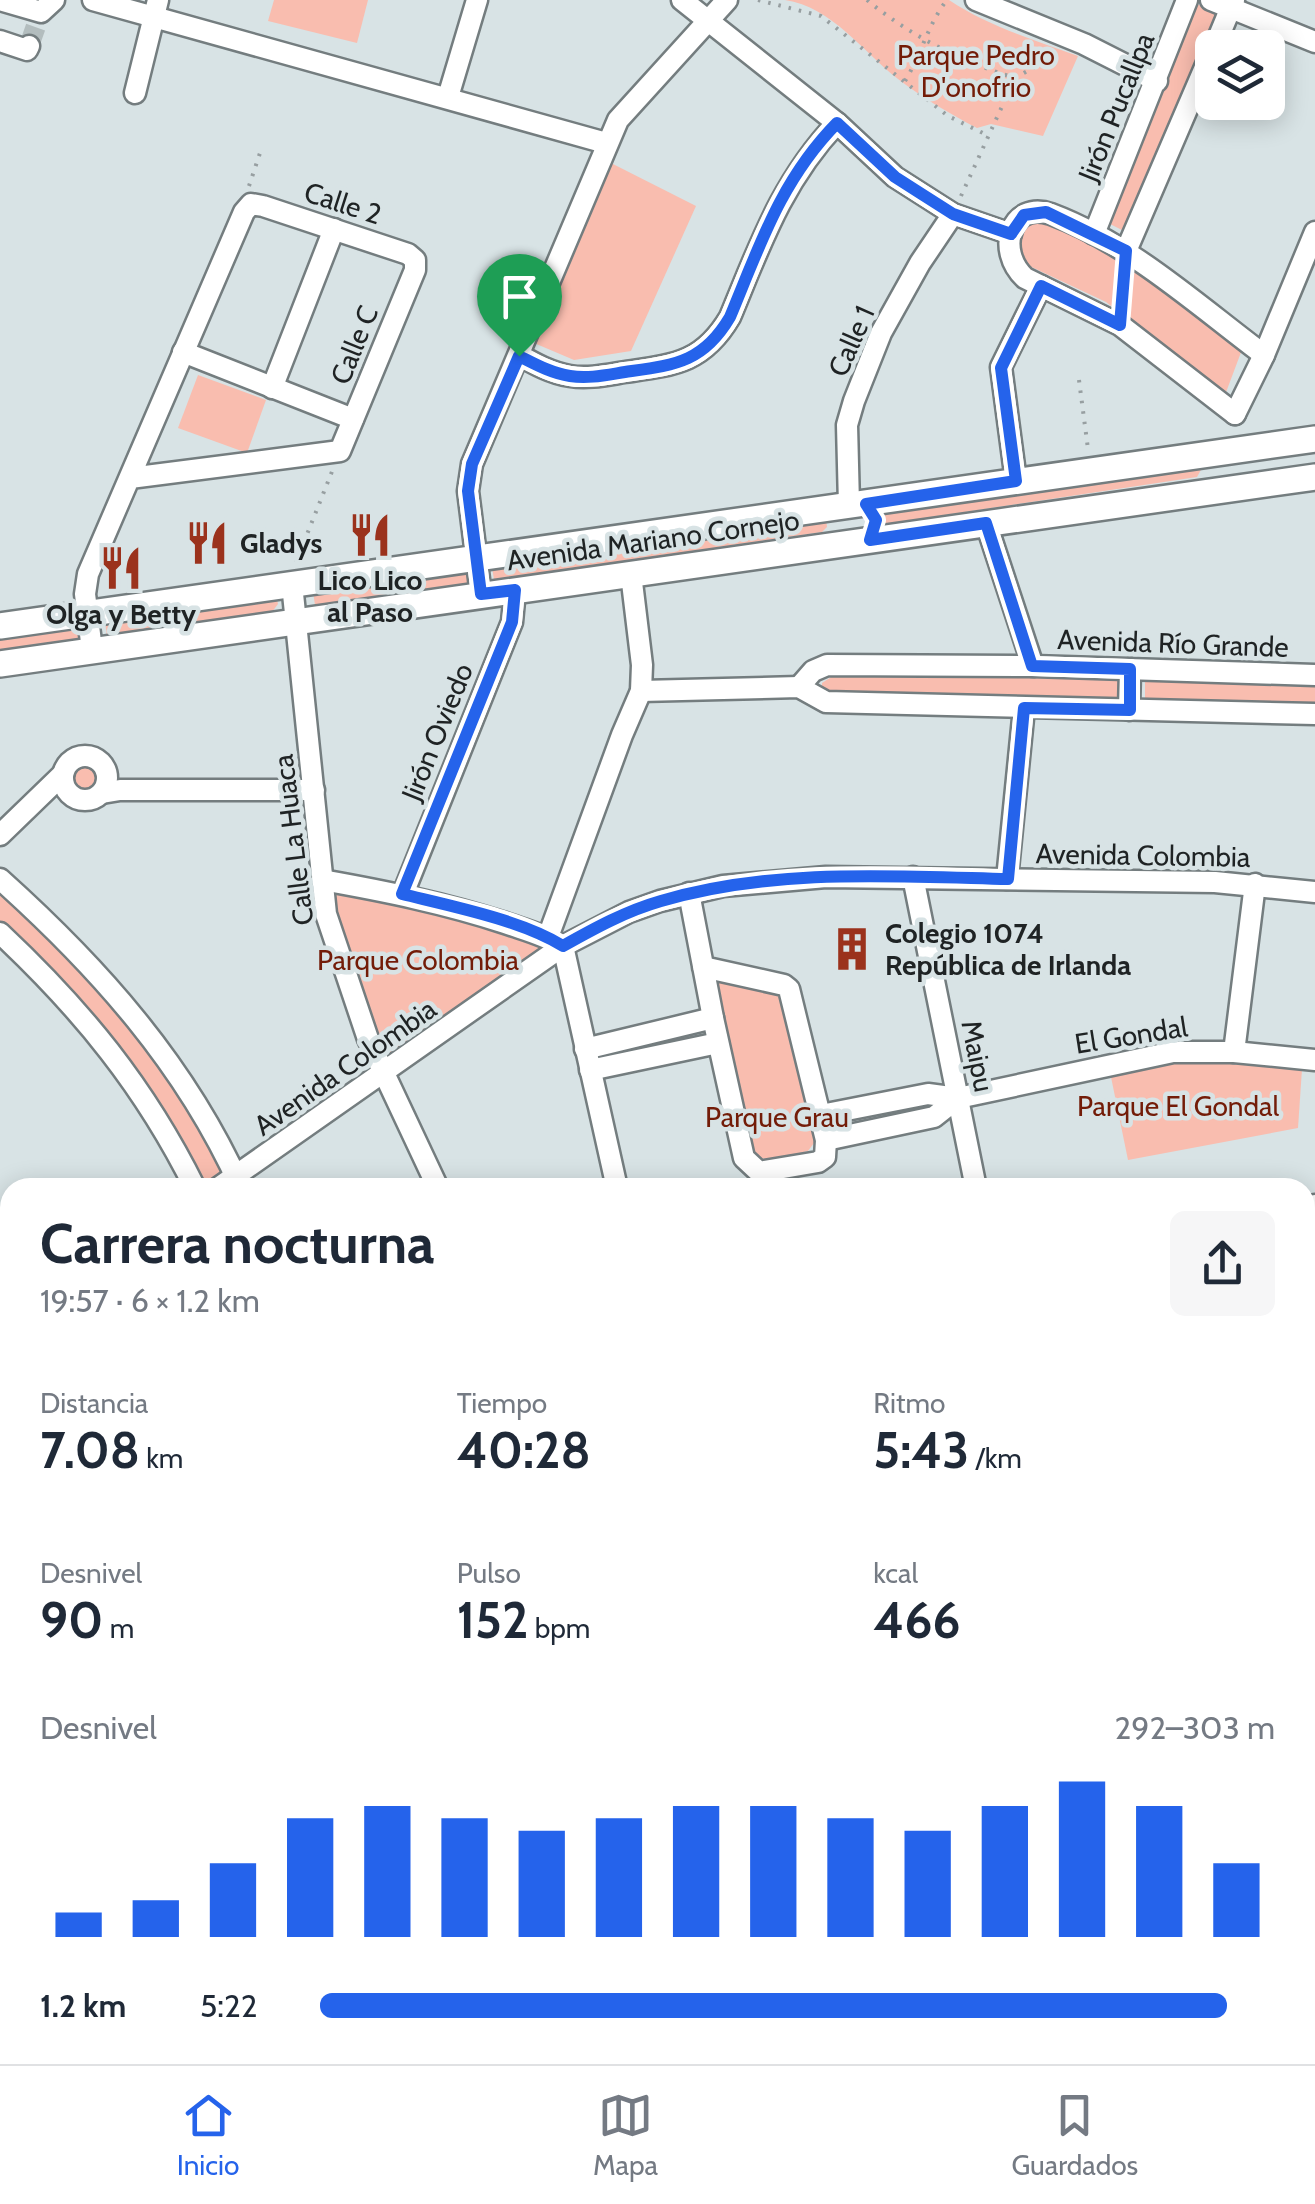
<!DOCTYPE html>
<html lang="es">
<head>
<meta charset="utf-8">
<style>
  body { margin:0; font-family:Cabin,sans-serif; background:#f6f6f7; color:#1f2937; height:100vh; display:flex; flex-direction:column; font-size:38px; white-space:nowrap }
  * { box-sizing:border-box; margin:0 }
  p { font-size:32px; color:#747a83 }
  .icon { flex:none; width:55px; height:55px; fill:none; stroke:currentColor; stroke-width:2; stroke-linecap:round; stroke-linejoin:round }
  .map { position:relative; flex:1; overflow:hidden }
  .sheet { position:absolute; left:0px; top:1178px; width:1315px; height:888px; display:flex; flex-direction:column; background:#fff; border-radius:30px 30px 0 0; box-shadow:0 5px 25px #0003 }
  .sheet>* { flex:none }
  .buttons { position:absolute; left:1195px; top:30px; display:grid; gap:20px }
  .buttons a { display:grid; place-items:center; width:90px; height:90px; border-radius:15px; background:#fff; box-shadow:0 5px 25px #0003; font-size:50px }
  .pin { position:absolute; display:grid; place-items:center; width:85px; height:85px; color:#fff; margin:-102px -42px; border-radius:50% 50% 50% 0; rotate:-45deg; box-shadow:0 0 10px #0007 }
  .pin .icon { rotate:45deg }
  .round { display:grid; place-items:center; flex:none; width:105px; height:105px; border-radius:15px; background:#f6f6f7 }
  .summary { display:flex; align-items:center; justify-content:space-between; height:170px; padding:0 40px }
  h1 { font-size:55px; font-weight:800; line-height:75px }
  .figures { display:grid; grid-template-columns:repeat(3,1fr); gap:15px; height:170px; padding:10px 40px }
  .figures div { display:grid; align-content:center }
  .figures b { font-size:50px; font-weight:800 }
  .figures small { font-size:28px; font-weight:400 }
  .figures p { font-size:28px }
  .chart { height:280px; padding:20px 40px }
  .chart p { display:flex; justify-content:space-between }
  .chart svg { width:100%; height:180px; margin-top:10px; stroke:#2563eb; stroke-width:6 }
  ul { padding:0 40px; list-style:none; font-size:32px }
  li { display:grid; grid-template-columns:160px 120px 1fr; align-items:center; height:75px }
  li i { height:25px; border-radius:12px; background:#2563eb }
  .dock { display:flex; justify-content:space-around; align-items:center; height:140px; border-top:2px solid #e0e1e3; background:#fff; font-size:28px; color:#747a83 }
  .dock a { display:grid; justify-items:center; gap:5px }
  .dock .active { color:#2563eb }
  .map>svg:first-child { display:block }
</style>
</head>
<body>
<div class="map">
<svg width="1315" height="2064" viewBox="0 0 1315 2064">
  <rect width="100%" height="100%" fill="#d8e3e5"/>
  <g fill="#f9bdaf">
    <path d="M 274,0 L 368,0 L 357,43 L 268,21 Z"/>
    <path d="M 785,0 L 949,0 C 988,26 1034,40 1078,56 L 1043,136 L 991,124 L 977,128 C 950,114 923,98 898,79 C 863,52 832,7 785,0 Z"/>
    <path d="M 1192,2 L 1220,14 L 1128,233 L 1102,220 Z"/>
    <path d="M 605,160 L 696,206 L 631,351 L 574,360 L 534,343 Z"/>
    <path d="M 1032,215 L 1090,235 L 1243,347 L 1225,395 L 1106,302 L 1023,263 C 1013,247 1023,229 1032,215 Z"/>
    <path d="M 198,375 L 266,400 L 247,453 L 178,428 Z"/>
    <path d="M 1212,450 L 1197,477 L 885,524 L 878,520 L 876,505 Z"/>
    <path d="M 825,512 L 827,527 L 822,532 L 494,580 L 490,554 Z"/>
    <path d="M 470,555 L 476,583 L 315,605 L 311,579 Z"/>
    <path d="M 275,591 L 278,604 L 272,612 L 107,636 L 103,609 Z"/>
    <path d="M 76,610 L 79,639 L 0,650 L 0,622 Z"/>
    <path d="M 836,674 L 1123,679 L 1122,704 L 827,696 L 822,691 L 822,683 Z"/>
    <path d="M 1145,677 L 1315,682 L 1315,708 L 1145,701 Z"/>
    <circle cx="83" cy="778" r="14"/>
    <path d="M 339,886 L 535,934 L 540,947 L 535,954 L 395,1054 L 380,1049 L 329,895 Z"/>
    <path d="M 0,889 L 115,1001 L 189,1107 L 223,1169 L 221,1176 L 209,1183 L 200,1180 C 176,1134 152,1088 120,1046 C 84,1000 42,962 0,923 Z"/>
    <path d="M 722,978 L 783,992 L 815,1132 L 814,1143 L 808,1151 C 789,1155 762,1169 751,1149 L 714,984 Z"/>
    <path d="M 1188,1061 L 1302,1069 L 1298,1128 L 1128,1160 L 1111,1077 Z"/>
  </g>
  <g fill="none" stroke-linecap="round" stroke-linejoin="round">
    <g stroke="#b3bdbe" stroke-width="20" stroke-dasharray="20 10" stroke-linecap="butt">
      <path d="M 29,46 L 36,26"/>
      <path d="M 774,2055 L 793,2064"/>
    </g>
    <g stroke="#747d7f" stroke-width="25">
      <g id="minor">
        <path d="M 0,0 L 41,12 L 54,0"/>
        <path d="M 93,0 L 606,143"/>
        <path d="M 682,0 L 837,123 L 895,177 L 953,214 L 1011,234"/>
        <path d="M 976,0 L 1084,44 L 1157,81"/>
        <path d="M 1211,0 L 1315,42"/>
        <path d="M 0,41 L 27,50 L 29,46"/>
        <path d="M 1214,48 L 1234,0"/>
        <path d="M 135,93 L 158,0"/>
        <path d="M 448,97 L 477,0"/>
        <path d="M 1094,234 L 1187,0"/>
        <path d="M 1126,251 L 1212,51"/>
        <path d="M 183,352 L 353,419"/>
        <path d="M 519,355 C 535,364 551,373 570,376 C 588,379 606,375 625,372 C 674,365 703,363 730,317 C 760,245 782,181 837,123"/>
        <path d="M 272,388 L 334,229"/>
        <path d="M 1235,414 L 1120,325 L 1025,278 C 995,250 1011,200 1051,214 C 1131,244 1197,305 1264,355"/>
        <path d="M 1235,414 L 1264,355 L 1315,232"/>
        <path d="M 1016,481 L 1001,367 L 1041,286"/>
        <path d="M 849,505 L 847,425 L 854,401 L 881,333 L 920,263 L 953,214"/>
        <path d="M 986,523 L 1033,666"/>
        <path d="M 292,584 L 326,914 L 368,1039 L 438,1188"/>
        <path d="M 481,595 L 468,491 L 472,464 L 618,120 L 727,0"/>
        <path d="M 92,650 L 85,594 L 88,574 L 244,212 L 251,204 L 263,206 L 408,254 L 415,260 L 415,270 L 340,451 L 130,478"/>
        <path d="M 799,687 L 813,671 L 827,665 L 1033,666 L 1315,675"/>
        <path d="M 641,691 L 799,687 L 826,702 L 1315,714"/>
        <path d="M 1129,710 L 1130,669"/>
        <circle cx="85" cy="778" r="22"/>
        <path d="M 102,793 L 120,790 L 314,790"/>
        <path d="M 0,835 L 63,774"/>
        <path d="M 913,877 L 976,1188"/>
        <path d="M 0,879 C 98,967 185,1064 240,1186"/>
        <path d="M 1007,879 L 1024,708"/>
        <path d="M 322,880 C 384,891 444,903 505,923 C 525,930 545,935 563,946 L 617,1188"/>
        <path d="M 689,893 L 713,1018 L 744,1158 L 759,1172 L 818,1162 L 825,1157 L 826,1140 L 789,989 L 784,985 L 703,967"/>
        <path d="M 403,894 L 512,622 L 515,590"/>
        <path d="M 0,933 C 82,1010 145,1087 195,1188"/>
        <path d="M 548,937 L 622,735 L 641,691 L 642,665 L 631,574"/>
        <path d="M 585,1049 L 713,1018"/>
        <path d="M 1234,1052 L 1255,884"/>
        <path d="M 590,1070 L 718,1043"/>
        <path d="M 821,1115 L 928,1094 L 958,1098 L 1173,1052 L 1234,1052 L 1315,1060"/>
        <path d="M 826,1140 L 934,1117 L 958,1098"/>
        <path d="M 218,1188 L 563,946 L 629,912 L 660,901 L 723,886 L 826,877 L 1215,882 L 1315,892"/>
        <path d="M 1305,1207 L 1315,1205"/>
        <path d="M 1305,1377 L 1315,1427"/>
        <path d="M 0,1414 L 10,1414"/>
        <path d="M 1305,1495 L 1315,1493"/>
        <path d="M 1305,1629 L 1315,1628"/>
        <path d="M 1305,1758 L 1315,1755"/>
        <path d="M 0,1874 L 10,1875"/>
        <path d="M 1305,1941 L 1313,1992 L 1305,2005"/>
        <path d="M 1292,2055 L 1295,2064"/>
        <path d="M 181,2064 L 183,2055"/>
        <path d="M 361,2064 L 361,2055"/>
        <path d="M 405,2064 L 405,2055"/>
        <path d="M 710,2064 L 714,2055"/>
        <path d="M 760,2064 L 764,2055"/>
        <path d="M 929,2064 L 933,2055"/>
        <path d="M 1114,2064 L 1115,2055"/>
      </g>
    </g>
    <g stroke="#747d7f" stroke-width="30">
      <g id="major">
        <path d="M 0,626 L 1315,439"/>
        <path d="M 0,664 L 1315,477"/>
        <path d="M 0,1922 L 10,1924"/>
        <path d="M 0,1957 L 10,1959"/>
        <path d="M 445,2055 L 473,2064"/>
        <path d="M 555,2055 L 582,2064"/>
      </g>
    </g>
    <g stroke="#979fa1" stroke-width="4" stroke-dasharray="2.5 8" stroke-linecap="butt">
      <path d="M 758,0 L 821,16 L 948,116 L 989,136"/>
      <path d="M 867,0 C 909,35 962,62 1015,78 L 1058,54"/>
      <path d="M 905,81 C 921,55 928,24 947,0"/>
      <path d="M 249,186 L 262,147"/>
      <path d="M 961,196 L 1015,78"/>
      <path d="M 1122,306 L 1124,275"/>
      <path d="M 1079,380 L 1088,449"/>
      <path d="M 296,562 L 333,469"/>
    </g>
    <use href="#minor" stroke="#fff" stroke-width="20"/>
    <use href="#major" stroke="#fff" stroke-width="25"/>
  </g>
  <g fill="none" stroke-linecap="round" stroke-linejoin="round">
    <g stroke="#fff" stroke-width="20">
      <path id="route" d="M 837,123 L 895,177 L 920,193 L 953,214 L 1011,234 L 1024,215 L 1046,212 L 1126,251 L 1120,325 L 1041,286 L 1001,368 L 1016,481 L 866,504 L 876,520 L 870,540 L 986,523 L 1032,666 L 1130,669 L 1130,710 L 1024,708 L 1008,879 C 893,876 773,868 661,901 C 626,911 595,928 563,946 C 521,920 451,906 402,894 L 512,622 L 515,590 L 481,594 L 468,491 L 472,464 L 519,356 C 535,364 551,373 570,376 C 588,379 606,375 625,372 C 674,365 703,363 730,317 C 760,245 781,180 837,123 Z"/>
    </g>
    <use href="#route" stroke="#2563eb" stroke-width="12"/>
  </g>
  <defs>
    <g id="restaurant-bare" transform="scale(3.45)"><path d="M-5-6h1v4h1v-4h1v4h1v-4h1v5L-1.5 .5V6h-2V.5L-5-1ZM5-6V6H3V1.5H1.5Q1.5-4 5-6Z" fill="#9b321c" stroke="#d8e3e5" stroke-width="2.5" paint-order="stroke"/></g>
    <g id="building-bare" transform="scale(3.45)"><path d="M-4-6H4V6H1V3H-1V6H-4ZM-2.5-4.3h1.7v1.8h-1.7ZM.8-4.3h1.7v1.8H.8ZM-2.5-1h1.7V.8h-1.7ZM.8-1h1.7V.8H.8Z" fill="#9b321c" stroke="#d8e3e5" stroke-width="2.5" paint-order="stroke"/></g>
  </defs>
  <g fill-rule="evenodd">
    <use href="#restaurant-bare" x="370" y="535"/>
    <use href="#restaurant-bare" x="207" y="543"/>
    <use href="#restaurant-bare" x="121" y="568"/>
    <use href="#building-bare" x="852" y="949"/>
  </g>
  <g text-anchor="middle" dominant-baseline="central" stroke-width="9" stroke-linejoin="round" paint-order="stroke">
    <g font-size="28" fill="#731c08" stroke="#d8e3e5">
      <text x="976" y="55">Parque Pedro<tspan x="976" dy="32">D'onofrio</tspan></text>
      <text x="418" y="960">Parque Colombia</text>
      <text x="1178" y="1106">Parque El Gondal</text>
      <text x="777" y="1117">Parque Grau</text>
    </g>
    <g font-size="28" fill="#1f2324" stroke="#d8e3e5">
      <text transform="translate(1116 107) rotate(-68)">Jirón Pucallpa</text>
      <text transform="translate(343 203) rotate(18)">Calle 2</text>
      <text transform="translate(851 341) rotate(-66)">Calle 1</text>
      <text transform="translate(354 345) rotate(-68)">Calle C</text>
      <text transform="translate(653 540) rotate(-8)">Avenida Mariano Cornejo</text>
      <text transform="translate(1173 643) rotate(2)">Avenida Río Grande</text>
      <text transform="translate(437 732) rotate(-68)">Jirón Oviedo</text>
      <text transform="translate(293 840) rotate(-97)">Calle La Huaca</text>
      <text transform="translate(1143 855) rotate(1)">Avenida Colombia</text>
      <text transform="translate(1131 1035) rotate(-9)">El Gondal</text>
      <text transform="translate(978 1056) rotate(79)">Maipu</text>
      <text transform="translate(345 1067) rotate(-35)">Avenida Colombia</text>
    </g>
    <g font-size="28" font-weight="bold" fill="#1f2324" stroke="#d8e3e5" text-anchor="start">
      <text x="240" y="543">Gladys</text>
      <text x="370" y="580" text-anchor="middle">Lico Lico<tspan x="370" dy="32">al Paso</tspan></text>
      <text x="121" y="614" text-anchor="middle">Olga y Betty</text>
      <text x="885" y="933">Colegio 1074<tspan x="885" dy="32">República de Irlanda</tspan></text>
    </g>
  </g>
</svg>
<div class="buttons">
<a><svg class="icon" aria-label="layers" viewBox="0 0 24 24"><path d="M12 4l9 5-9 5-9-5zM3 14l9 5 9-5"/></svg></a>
</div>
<div class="pin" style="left:519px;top:356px;background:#1e9e55"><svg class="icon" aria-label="arrive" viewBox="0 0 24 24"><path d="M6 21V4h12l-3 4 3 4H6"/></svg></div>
<section class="sheet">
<div class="summary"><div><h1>Carrera nocturna</h1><p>19:57 · 6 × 1.2 km</p></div><a class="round"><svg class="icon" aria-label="share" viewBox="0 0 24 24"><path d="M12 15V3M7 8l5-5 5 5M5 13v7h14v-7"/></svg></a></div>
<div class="figures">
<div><p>Distancia</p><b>7.08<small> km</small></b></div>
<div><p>Tiempo</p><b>40:28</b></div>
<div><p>Ritmo</p><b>5:43<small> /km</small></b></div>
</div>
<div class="figures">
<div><p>Desnivel</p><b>90<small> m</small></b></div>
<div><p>Pulso</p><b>152<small> bpm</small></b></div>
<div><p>kcal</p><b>466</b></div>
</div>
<div class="chart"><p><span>Desnivel</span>292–303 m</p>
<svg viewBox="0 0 160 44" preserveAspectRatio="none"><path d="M5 44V38M15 44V35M25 44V26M35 44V15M45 44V12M55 44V15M65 44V18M75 44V15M85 44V12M95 44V12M105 44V15M115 44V18M125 44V12M135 44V6M145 44V12M155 44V26"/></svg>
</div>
<ul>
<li><b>1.2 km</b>5:22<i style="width:95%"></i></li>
</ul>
</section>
</div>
<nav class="dock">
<a class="active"><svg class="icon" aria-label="home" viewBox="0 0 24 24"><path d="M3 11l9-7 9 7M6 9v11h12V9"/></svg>Inicio</a>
<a><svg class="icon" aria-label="map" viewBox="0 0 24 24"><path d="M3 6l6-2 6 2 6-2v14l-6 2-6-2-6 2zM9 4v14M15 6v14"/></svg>Mapa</a>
<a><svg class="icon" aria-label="saved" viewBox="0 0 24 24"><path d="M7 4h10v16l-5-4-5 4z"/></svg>Guardados</a>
</nav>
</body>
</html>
